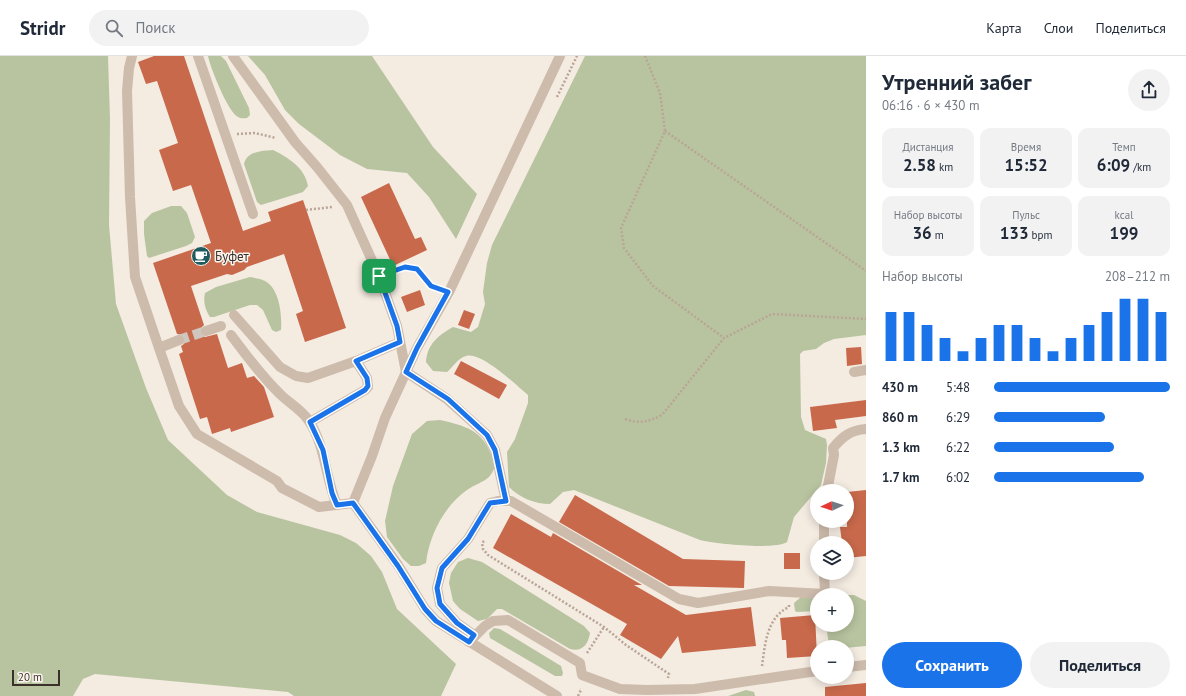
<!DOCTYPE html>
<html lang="ru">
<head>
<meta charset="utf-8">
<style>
  body { margin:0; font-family:"PT Sans",sans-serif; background:#f2f2f3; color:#1f2937; height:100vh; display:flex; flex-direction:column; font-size:15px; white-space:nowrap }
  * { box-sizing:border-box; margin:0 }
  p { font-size:13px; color:#747a83 }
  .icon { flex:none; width:22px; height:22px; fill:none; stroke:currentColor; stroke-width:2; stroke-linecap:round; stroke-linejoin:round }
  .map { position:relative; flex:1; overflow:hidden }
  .details { display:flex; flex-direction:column; background:#fff; width:320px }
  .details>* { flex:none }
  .needle { width:26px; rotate:266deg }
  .fabs { position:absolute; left:810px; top:428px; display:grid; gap:8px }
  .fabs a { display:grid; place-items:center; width:44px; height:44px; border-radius:50%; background:#fff; box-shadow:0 2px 10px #0003; font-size:20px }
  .scale { position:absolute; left:12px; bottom:10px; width:48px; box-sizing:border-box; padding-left:4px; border:2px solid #3b302b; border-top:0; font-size:11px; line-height:14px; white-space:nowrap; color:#3b302b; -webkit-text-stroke:3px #fbf5ee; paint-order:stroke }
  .pin { position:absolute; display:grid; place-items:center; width:34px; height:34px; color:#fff; margin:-17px; border-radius:8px; box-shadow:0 2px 6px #0006 }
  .round { display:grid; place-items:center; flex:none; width:42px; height:42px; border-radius:21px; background:#f2f2f3 }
  .head { display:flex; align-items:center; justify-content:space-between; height:68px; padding:0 16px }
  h1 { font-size:22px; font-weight:800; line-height:30px }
  .figures { display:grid; grid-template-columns:repeat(3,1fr); gap:6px; height:68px; padding:4px 16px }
  .figures div { display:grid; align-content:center; border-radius:10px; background:#f2f2f3; text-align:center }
  .figures b { font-size:17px; font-weight:800 }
  .figures small { font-size:11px; font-weight:400 }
  .figures p { font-size:11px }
  .chart { height:112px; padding:8px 16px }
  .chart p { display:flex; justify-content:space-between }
  .chart svg { width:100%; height:72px; margin-top:4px; stroke:#1a73e8; stroke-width:6 }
  .action { display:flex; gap:8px; margin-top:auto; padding:8px 16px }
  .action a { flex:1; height:46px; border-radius:24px; background:#1a73e8; color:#fff; font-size:16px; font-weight:800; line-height:46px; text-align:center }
  .action a+a { background:#f2f2f3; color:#1f2937 }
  ul { padding:0 16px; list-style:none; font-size:13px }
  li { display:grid; grid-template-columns:64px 48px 1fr; align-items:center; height:30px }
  li i { height:10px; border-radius:5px; background:#1a73e8 }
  header { display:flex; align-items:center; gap:24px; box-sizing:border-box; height:56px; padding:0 20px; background:#fff; border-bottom:1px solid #e0e1e3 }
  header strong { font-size:19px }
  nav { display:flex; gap:22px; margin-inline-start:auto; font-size:14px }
  .search { width:280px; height:36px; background:#f2f2f3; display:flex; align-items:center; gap:10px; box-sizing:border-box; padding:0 14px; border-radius:22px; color:#747a83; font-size:15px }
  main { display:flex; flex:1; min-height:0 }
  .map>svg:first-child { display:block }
</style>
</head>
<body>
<header>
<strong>Stridr</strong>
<div class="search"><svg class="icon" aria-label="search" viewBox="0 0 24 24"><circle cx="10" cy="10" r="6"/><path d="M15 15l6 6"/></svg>Поиск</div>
<nav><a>Карта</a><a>Слои</a><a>Поделиться</a></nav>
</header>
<main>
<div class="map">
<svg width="866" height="640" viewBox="0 0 866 640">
  <rect width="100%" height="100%" fill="#f4ebe1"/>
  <g fill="#b8c4a0">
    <path d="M 0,0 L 108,0 L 110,63 L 109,169 L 116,248 L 146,332 L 168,384 L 227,439 L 257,456 L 340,479 L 356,487 L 371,500 L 382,516 L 397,553 L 456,608 L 441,640 L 294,640 L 288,636 L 95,618 L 83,623 L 73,640 L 0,640 Z"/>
    <path d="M 208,0 L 221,0 L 226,5 L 249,52 L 250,59 L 247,62 C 244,62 241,63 238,61 C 228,56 210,11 208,0 Z"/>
    <path d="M 248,0 L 372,0 L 433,91 L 477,138 L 456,183 L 429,141 L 407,117 L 367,113 L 340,99 L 299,68 L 285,54 L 265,19 Z"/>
    <path d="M 585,0 L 866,0 L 866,279 L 834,283 L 824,287 L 816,293 L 803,295 L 800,298 L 801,361 L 805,374 L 826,383 L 827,389 L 826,407 L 821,429 L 794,461 L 787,486 C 775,494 716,488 700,484 L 574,434 L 563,436 L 550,448 C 535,448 520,442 509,431 L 507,396 L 515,383 L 528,347 L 528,339 C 516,329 481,295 466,300 C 458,302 453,311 447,316 L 433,315 L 426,306 C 427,288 439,279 453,271 L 471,276 L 478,271 L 485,248 L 483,236 L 487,207 L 492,189 Z"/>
    <path d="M 273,94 C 289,102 305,112 308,130 L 303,136 L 261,149 L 257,146 L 244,108 C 247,95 261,95 273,94 Z"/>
    <path d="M 171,150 L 181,150 L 187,157 L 195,181 L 192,187 L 186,190 L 149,202 L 147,200 L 144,178 L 144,165 L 152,157 Z"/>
    <path d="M 250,221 C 255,222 261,223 265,225 C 280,233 282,260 281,274 L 276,276 L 272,274 L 263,254 L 257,249 L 250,249 L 214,261 L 210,261 C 205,254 203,245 205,237 L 216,231 Z"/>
    <path d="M 440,364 C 471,371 485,376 495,409 C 491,426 480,425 467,434 C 444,450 429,480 426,507 L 419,510 L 411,510 L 403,503 L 387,481 L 385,465 L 393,430 L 412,378 L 427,365 Z"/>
    <path d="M 468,502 L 482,506 L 584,570 L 590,577 C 588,589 582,596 570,593 L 502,553 L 497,553 L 487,563 L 478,565 L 460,553 L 453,545 L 449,527 L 451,517 L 458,506 Z"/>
    <path d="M 845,539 L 854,539 L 866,545 L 866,590 C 854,591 840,594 829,589 L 826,569 L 847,569 L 847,539 Z"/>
    <path d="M 801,541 L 817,541 L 817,555 L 797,556 L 795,555 L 794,547 Z"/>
    <path d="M 494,572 L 500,573 L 561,610 L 563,617 L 562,620 L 555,620 L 490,582 L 489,577 Z"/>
    <path d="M 746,634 L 754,636 L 755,640 L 728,640 Z"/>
  </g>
  <g fill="#c8694b">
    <path d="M 154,0 L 184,0 L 243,175 L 271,165 L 268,156 L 303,144 L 346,272 L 305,286 L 296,258 L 303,255 L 284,198 L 247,211 L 244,214 L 232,219 L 227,218 L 191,230 L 204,269 L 200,273 L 200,277 L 205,281 L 217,278 L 228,312 L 242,307 L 247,322 L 254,320 L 264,331 L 274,361 L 231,376 L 230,372 L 212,378 L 207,361 L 200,363 L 179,298 L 183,296 L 181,290 L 184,288 L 185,282 L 183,279 L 177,278 L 153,207 L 211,187 L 191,129 L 173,135 L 159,94 L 178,87 L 157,25 L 146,28 L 138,6 Z"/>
    <path d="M 389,127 L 415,183 L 421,181 L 427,194 L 393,210 L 361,141 Z"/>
    <path d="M 420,234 L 425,249 L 407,256 L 401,241 Z"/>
    <path d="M 464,254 L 475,258 L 469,273 L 458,269 Z"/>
    <path d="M 861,291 L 862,308 L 847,310 L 846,292 Z"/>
    <path d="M 461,305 L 507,329 L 499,343 L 454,318 Z"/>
    <path d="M 866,344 L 866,360 L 835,364 L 837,372 L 813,375 L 810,351 Z"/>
    <path d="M 866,434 L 866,500 L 847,502 L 847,487 L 842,487 L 840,471 L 847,471 L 847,436 Z"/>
    <path d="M 575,439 L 683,503 L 745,505 L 744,532 L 669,530 L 559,466 Z"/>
    <path d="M 511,458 L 551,481 L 553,477 L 642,529 L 634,529 L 686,559 L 751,551 L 756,590 L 682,597 L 678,580 L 661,603 L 620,579 L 627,568 L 493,492 Z"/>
    <rect x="784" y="497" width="16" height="16"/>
    <path d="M 815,559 L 817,600 L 787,602 L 786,584 L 782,584 L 780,562 Z"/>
    <path d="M 866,627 L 866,640 L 825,640 L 825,631 Z"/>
  </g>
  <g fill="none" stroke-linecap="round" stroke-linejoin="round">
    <path stroke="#cfc6bd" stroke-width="10" stroke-dasharray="10 5" stroke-linecap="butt" d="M 179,284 L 206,275"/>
    <g stroke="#b9a596" stroke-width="2.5" stroke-dasharray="2 2" stroke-linecap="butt">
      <path d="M 645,0 L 660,37 L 665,75 L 621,172 L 624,192 L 653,230 L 724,282"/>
      <path d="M 557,41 L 577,0"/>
      <path d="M 665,75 L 866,215"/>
      <path d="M 237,78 L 255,77 L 276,82"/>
      <path d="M 306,154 L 332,151"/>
      <path d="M 391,216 C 426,203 414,223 437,232"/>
      <path d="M 625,363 C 640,368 648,366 662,359 L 724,282 L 772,258 L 866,263"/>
      <path d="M 484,485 L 482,487 L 483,493 L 488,499 L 496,504 L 604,571 L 626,589 L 669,618 L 668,622"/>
      <path d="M 587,597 L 604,571"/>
      <path d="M 762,610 C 765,588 767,561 789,551 L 789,548"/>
      <path d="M 578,640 L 581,634 L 580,633"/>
    </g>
    <g stroke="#cdbbac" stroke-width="10">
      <path d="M 132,0 L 129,12 L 127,35 L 130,141 L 135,221 L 159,292 L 179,350 L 197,378 L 277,425 L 282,432 L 319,451 L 353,447"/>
      <path d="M 198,0 L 253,158"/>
      <path d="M 233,0 L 295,86 L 317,111 L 347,149 L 379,220 L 397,270 L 406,316 L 447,343 L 487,379 L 495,394 L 506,445"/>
      <path d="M 234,259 L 280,311 L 296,320 L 308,322 L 356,305 L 400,286"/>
      <path d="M 206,275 L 221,270"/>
      <path d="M 231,279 C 246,299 262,321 280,338 C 289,347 302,354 309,365 C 326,391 325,422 337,449"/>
      <path d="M 159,292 L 179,284"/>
      <path d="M 854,316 L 866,314"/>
      <path d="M 310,366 L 365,334 L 368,331 L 367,322 L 356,305"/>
      <path d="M 827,435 L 834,399 L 833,392 C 843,380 851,374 866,373"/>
      <path d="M 353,447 L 372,400 L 385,362 L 417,292 L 449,236 L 560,0"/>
      <path d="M 353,447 L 398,509 L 425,553 L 436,565 L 557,640"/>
      <path d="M 824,465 L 824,487"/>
      <path d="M 474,579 L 457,567 L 440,548 L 437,532 L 442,512 L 468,483 L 490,447 L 498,445 L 511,445 L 679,543 L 698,547 L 769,535 L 825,538 L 824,517"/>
      <path d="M 469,586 L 485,570 L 493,565 L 508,564 L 580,607 L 582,619 L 620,633 L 647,634 L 695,633 L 817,615"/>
      <path d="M 847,611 L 866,609"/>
    </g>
  </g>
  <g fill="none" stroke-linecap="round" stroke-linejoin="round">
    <g stroke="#fff" stroke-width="8">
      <path id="route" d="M 405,211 L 417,213 L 431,230 L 448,236 L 417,292 L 406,316 L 448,343 L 487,379 L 495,394 L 506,445 L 490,447 L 468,483 L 442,512 L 437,532 L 440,548 L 457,567 L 474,579 L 469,586 L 436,565 L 425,553 L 398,510 L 353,447 L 337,449 L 332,437 L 323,394 L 310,366 L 365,334 L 368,330 L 367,322 L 356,305 L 400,286 L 397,270 L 379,220 Z"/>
    </g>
    <use href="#route" stroke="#1a73e8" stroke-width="5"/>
  </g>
  <defs>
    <g id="cafe-disc" transform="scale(1)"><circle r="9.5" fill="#1f5a5e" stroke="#fbf5ee"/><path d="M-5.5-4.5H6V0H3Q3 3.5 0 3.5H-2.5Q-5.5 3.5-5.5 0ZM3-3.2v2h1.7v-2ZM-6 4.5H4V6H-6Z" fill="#fff"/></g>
  </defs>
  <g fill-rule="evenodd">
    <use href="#cafe-disc" x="201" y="200"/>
  </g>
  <g text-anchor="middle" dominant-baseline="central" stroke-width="3" stroke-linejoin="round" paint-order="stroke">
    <g font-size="13" fill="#3b302b" stroke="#fbf5ee" text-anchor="start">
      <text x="215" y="200">Буфет</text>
    </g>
  </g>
</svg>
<div class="fabs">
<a><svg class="needle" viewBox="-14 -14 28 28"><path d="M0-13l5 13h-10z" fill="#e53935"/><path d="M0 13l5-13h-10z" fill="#747a83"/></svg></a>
<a><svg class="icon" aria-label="layers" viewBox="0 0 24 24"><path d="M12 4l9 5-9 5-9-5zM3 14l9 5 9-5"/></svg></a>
<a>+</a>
<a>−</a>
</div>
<div class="scale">20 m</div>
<div class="pin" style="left:379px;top:220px;background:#1e9e55"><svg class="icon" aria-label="arrive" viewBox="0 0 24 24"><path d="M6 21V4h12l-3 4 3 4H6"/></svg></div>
</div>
<section class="details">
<div class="head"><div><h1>Утренний забег</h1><p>06:16 · 6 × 430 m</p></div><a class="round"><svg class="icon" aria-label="share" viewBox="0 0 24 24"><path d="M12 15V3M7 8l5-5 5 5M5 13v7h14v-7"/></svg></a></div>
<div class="figures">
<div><p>Дистанция</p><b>2.58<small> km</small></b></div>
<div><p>Время</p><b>15:52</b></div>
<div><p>Темп</p><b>6:09<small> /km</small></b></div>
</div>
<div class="figures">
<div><p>Набор высоты</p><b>36<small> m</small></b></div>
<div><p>Пульс</p><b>133<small> bpm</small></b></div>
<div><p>kcal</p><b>199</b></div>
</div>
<div class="chart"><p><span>Набор высоты</span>208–212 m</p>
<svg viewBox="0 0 160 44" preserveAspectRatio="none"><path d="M5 44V14M15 44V14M25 44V22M35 44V30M45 44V38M55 44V30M65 44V22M75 44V22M85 44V30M95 44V38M105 44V30M115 44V22M125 44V14M135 44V6M145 44V6M155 44V14"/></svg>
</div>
<ul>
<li><b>430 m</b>5:48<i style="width:100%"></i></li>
<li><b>860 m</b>6:29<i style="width:63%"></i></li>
<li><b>1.3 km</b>6:22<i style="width:68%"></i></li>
<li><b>1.7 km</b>6:02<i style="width:85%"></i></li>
</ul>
<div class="action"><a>Сохранить</a><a>Поделиться</a></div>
</section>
</main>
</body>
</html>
